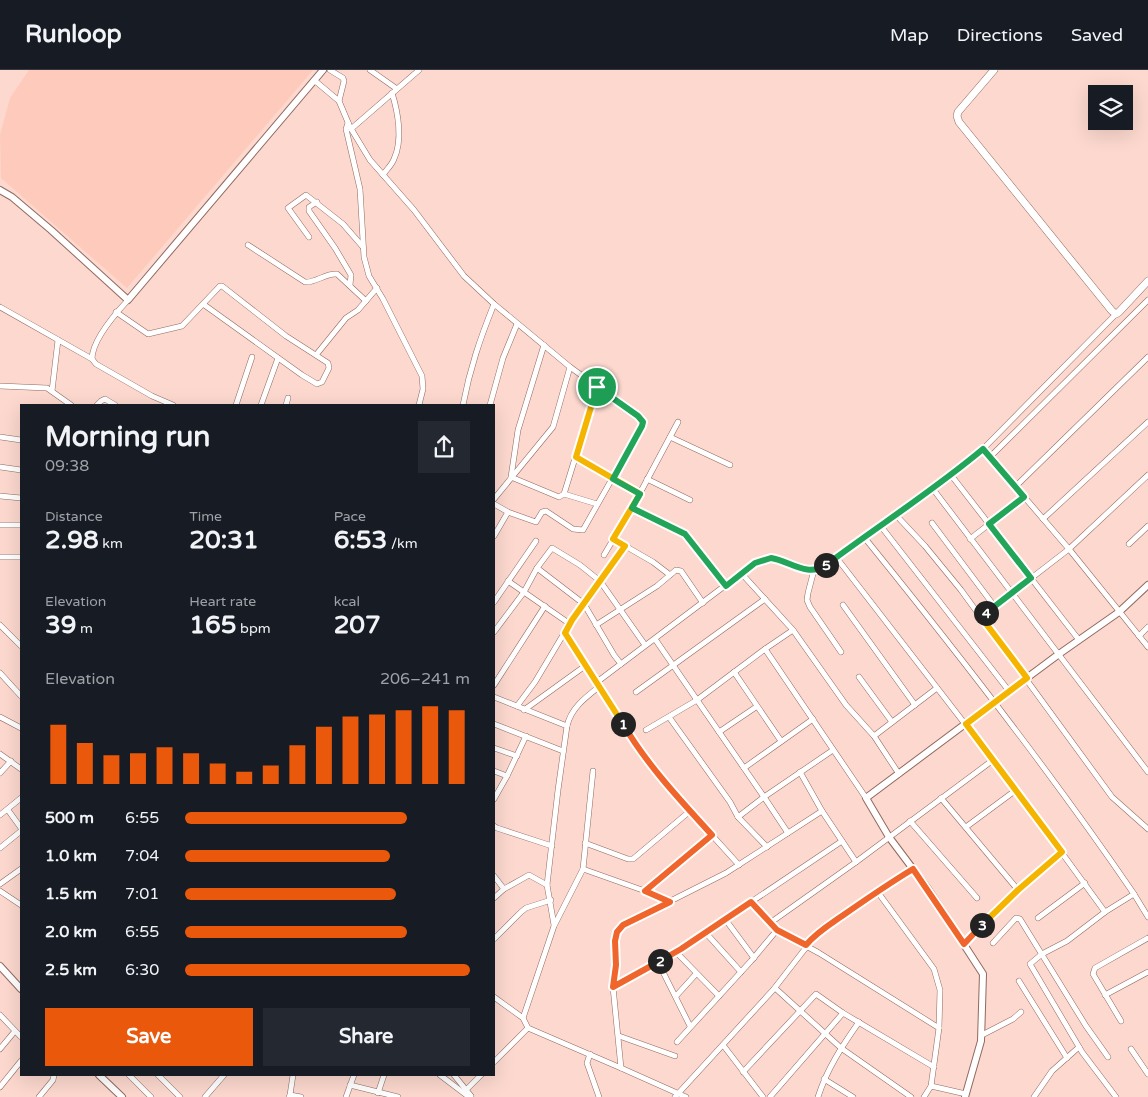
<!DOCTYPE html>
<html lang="en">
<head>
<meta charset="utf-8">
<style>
  body { margin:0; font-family:"Varela Round",sans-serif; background:#242831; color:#f1f3f6; height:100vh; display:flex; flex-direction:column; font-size:19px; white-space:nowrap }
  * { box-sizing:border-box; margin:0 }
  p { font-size:16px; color:#9ea1a6 }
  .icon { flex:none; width:28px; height:28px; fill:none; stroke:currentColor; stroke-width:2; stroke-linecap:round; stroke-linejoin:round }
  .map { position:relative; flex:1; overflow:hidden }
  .drawer { position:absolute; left:20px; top:334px; width:475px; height:672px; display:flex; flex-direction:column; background:#171b24; border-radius:0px; box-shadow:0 5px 20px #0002 }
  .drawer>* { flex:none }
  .buttons { position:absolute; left:1088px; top:15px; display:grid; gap:10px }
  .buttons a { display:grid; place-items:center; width:45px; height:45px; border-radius:0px; background:#171b24; box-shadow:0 5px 20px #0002; font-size:25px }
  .pin { position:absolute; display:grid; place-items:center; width:42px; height:42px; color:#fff; margin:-21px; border:2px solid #fff; border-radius:50%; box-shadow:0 1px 5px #0007 }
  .km { position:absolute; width:25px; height:25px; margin:-12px; border-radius:50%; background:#222; color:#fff; font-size:14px; line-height:25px; text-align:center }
  .round { display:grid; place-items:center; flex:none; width:52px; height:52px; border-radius:0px; background:#242831 }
  .headline { display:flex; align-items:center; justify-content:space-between; height:85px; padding:0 25px }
  h1 { font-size:28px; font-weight:700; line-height:38px }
  .stats { display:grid; grid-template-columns:repeat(3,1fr); gap:8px; height:85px; padding:5px 25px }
  .stats div { display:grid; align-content:center }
  .stats b { font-size:25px; font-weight:700 }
  .stats small { font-size:14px; font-weight:400 }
  .stats p { font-size:14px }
  .chart { height:140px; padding:10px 25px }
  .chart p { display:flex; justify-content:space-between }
  .chart svg { width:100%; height:90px; margin-top:5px; stroke:#ea580c; stroke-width:6 }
  .button { display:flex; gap:10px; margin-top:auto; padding:10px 25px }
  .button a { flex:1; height:58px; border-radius:0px; background:#ea580c; color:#fff; font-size:20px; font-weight:700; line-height:58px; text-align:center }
  .button a+a { background:#242831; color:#f1f3f6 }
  ul { padding:0 25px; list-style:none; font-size:16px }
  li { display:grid; grid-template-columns:80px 60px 1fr; align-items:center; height:38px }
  li i { height:12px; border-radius:6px; background:#ea580c }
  header { display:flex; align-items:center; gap:30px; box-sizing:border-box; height:70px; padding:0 25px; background:#171b24; border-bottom:1px solid #363941 }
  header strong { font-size:24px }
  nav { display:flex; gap:28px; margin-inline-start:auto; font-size:18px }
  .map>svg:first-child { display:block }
</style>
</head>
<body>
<header>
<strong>Runloop</strong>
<nav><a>Map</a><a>Directions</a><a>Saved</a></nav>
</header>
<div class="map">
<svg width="1148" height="1027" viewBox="0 0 1148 1027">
  <rect width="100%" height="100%" fill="#fcd8ce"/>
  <path fill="#fecabb" d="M 29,0 L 313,0 L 127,218 L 1,108 L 0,65 L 10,28 Z"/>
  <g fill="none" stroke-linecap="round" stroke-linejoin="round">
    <g stroke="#916a5f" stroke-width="6">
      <g id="minor">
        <path d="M 330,0 L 343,8 L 344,11 L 339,31"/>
        <path d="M 370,0 L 397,19"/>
        <path d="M 314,10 L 339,31 L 350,57 L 370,90 L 414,140 L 464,206 L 494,234 L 570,297 L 553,357 L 494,429"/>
        <path d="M 348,53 L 346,59 L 360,119 L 364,187 L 369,206 L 383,229 L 422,306 L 423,319 L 419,335"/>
        <path d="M 351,59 L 419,0"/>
        <path d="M 383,105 C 386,100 392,95 394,89 C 403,70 398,42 392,23"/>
        <path d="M 317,132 L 309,137 L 309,141 L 335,178 L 351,205 L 350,215"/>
        <path d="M 309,167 L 288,138 L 306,125 L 343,154 L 363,177"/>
        <path d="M 248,175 L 305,212 C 316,213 325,203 337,204 L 366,231"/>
        <path d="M 128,230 C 115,244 92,270 92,289 L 96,294 L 152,326 L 173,335"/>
        <path d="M 0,237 L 92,289"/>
        <path d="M 116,242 L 148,264 L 182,256 L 220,216 L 222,216 L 286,266 L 328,293 L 329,298 L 322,312 L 317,314 L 302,305 L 203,234"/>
        <path d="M 544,275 L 518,360 L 511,407 L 559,427 L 564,424"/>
        <path d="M 316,285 L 346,248 L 358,240 L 377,218"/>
        <path d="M 0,316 L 47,318 L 71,335"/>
        <path d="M 597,317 L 564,424 L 597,434"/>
        <path d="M 52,321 L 58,270"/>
        <path d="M 97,335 L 101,331 L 105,329 L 115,335"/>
        <path d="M 236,335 L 252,287"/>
        <path d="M 261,335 L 278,288"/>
        <path d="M 286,335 L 288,328"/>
        <path d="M 463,335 C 470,298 480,269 494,234"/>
        <path d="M 490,335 L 503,288 L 517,254"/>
        <path d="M 0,367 L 21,370"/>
        <path d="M 670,367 L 730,395"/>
        <path d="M 983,379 L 1069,479 L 1148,577"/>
        <path d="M 576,387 L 640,424"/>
        <path d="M 990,387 L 1148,230"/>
        <path d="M 0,397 L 21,400"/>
        <path d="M 951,405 L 1079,570"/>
        <path d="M 647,409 L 690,430"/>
        <path d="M 1015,417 L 1148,287"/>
        <path d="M 933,419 L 1148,702"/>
        <path d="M 0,426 L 21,428"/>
        <path d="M 494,434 L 508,442 L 494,466"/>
        <path d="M 632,438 L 685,464 L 726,516"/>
        <path d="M 508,442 L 536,452 L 542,442 L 546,441 L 573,459 L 583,460 L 642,356 L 643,352 L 638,346 L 570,297"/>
        <path d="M 895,444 L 925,476 L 961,520 L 1112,727 L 1148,759"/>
        <path d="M 1043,449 L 1148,352"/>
        <path d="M 932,453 L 995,537"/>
        <path d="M 0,455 L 21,455"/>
        <path d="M 880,455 L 1009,621"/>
        <path d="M 864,467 C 958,583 1050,701 1134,824"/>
        <path d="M 613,469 L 653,492 L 670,505"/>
        <path d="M 970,469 L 1024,427"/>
        <path d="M 1129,474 L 1148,456"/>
        <path d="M 604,485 L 632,438 L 678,352"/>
        <path d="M 0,487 L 21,487"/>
        <path d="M 836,487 L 1016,720 L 1105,842"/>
        <path d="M 537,498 L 584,534 L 614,585 L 621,594"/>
        <path d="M 814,500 L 808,523 L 807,530 L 810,537 L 841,582"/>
        <path d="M 742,504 L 793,560 L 765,579 L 866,728"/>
        <path d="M 508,511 L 570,554"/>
        <path d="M 494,532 L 536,471"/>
        <path d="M 843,535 L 915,635"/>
        <path d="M 981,547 L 1069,479 L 1148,405"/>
        <path d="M 0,555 L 21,576"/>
        <path d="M 596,555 L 657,516 L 676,500 L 681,501 L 703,533"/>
        <path d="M 793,560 L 846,635 L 874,666 L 899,704"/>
        <path d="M 494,562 L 524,522 L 537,498 L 552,478 L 580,495 L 600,511 L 645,575"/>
        <path d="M 565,563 L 585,596 L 600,616 L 634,673 L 690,741 L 739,795"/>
        <path d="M 1139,566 L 1148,557"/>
        <path d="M 655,569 L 697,630 L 765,579"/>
        <path d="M 734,602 L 781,671"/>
        <path d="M 0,603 L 21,626"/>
        <path d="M 859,607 L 892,652"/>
        <path d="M 597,612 L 755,493 L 771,488 C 788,491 803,504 821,498 L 895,444 L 933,419 L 983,379 L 1116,244"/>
        <path d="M 494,615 L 545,536"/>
        <path d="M 636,622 L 765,529"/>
        <path d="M 494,627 L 567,656 L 558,720 L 547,815 L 554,855"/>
        <path d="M 517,636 L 535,612 L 572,550 L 625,476"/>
        <path d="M 524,640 L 585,596"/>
        <path d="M 0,647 L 21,658"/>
        <path d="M 669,647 L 730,732 L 738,747 L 767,777"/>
        <path d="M 494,654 L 563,681"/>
        <path d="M 567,656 C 571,638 586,627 600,616"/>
        <path d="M 646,660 L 697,630 L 764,727 L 833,680"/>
        <path d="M 719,662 L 756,637"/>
        <path d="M 874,666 L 937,618"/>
        <path d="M 494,678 L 517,686"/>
        <path d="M 0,684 L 21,699"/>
        <path d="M 744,698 L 813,649"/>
        <path d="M 494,701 L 507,706"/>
        <path d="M 800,702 L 822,741"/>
        <path d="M 0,703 L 11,691"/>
        <path d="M 941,728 L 1018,820"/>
        <path d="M 494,729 L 507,706 L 526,666"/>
        <path d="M 8,740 L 21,758"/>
        <path d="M 0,745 L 21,728"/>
        <path d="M 738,747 L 764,727 L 788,763"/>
        <path d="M 910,751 L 977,828"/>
        <path d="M 494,756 L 497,758 L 552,776"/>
        <path d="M 966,757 L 1016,720"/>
        <path d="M 585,773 L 628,789 L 633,789 L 690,741"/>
        <path d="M 0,778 L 21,761"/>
        <path d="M 583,799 L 593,701"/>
        <path d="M 494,806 L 504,819"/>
        <path d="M 0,814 L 21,799"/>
        <path d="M 0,821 L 21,835"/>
        <path d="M 645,821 L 712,765"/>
        <path d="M 877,821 L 934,899 L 940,920 L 939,958 L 931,1016 L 924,1027"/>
        <path d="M 494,828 L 504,819 L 529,805 L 547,815"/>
        <path d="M 670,832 L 645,821 L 583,799 L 554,856 L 523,948 L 528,958 L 621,998 L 613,917 L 616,895 L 615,871 L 620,858 L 623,855 L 726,803 L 822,741 L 856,792 L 993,690"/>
        <path d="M 751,832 L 770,853 L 856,792"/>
        <path d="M 1038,848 L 1085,813"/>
        <path d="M 725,849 L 754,888"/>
        <path d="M 770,853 L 777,860 L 819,883 L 939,958"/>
        <path d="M 705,862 L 741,902"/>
        <path d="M 494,869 L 521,842 L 526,838 L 551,830"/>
        <path d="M 993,873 L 1016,848 L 1020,849 L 1086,956 L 1108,987"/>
        <path d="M 964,874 L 1018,820 L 1062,782"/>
        <path d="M 676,882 L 719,926"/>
        <path d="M 658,892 L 690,956"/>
        <path d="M 1019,911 L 1067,988"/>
        <path d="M 613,917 L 681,879 L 842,771"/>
        <path d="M 775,918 L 841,978 L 911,1027"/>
        <path d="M 1105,925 L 1148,902"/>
        <path d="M 676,926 L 696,904"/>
        <path d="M 494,927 L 523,948"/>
        <path d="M 0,945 L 21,967"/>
        <path d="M 1121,951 L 1093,904 L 1095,898 L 1148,868"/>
        <path d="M 982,965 L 1013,949 L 1021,942"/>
        <path d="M 619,966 L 675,986"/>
        <path d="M 677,972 L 751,891 L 777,860"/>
        <path d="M 723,975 L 763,1027"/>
        <path d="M 0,979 L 15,961"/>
        <path d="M 1131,979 L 1148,1004"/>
        <path d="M 590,984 L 587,993 L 599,1027"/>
        <path d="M 494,992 L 528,958"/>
        <path d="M 621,998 L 686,1027"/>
        <path d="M 743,1002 L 816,924 L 843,943 L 934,997"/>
        <path d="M 129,1005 L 151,1027"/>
        <path d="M 158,1005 L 180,1027"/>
        <path d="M 440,1005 L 469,1027"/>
        <path d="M 454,1005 L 471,1026"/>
        <path d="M 824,1009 L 853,1027"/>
        <path d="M 350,1015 L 398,1027"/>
        <path d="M 931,1016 L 966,1024"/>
        <path d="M 0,1017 L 21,991"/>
        <path d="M 466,1020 L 481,1005"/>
        <path d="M 378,1023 L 384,1005"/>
        <path d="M 290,1025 L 293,1005"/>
        <path d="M 39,1027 L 53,1010 L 54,1005"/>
        <path d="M 205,1027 L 224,1005"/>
        <path d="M 289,1027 L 290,1025 L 301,1027"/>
        <path d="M 346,1027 L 354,1005"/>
        <path d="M 675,1027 L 773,920 L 815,866 L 884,817 L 913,799"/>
        <path d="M 770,1027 L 843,943"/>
        <path d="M 818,1027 C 827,999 842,976 859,952"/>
        <path d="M 1034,1027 L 1052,1001 L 1079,977"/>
        <path d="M 1116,1027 L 1082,982 L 1030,894 L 1042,884 L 1067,871 L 1105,842 L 1134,824 L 1148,847"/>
      </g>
    </g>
    <g stroke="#916a5f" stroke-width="8">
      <g id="tertiary">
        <path d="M 0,120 L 12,127 L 51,160 L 128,230 L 323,0"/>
        <path d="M 0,896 L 21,919"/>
        <path d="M 99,1005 L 122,1027"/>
        <path d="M 965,1027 L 981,971 L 983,904 L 928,819 L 889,767 L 866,728 L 1059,584 L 1119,542 L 1148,515"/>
      </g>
    </g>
    <g stroke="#916a5f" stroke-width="8">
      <path id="secondary" d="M 994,0 L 958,42 L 957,46 L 959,52 L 1112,241 L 1116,244 L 1119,242 L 1148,211"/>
    </g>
    <use href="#minor" stroke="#fff" stroke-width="5"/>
    <use href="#tertiary" stroke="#fff" stroke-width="6"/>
    <use href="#secondary" stroke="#fff" stroke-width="7"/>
  </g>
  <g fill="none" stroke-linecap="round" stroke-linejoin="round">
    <g stroke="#fff" stroke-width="10">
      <path id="split-1" d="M 597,317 L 576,387 L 640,424 L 613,469 L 625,476 L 572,550 L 565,563 L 623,654"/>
    </g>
    <g stroke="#fff" stroke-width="10">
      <path id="split-2" d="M 623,654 C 647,695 681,731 712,765 L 645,821 L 670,832 L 623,855 L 617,862 L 615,871 L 616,895 L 613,917 L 660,891"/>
    </g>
    <g stroke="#fff" stroke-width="10">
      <path id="split-3" d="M 660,891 L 681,879 L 751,832 L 777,860 L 806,875 C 816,863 829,855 842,846 C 865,830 888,814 913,799 L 964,874 L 982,855"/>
    </g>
    <g stroke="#fff" stroke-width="10">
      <path id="split-4" d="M 982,855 L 1018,820 L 1062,782 L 966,654 L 1027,608 L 981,547 L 986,543"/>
    </g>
    <g stroke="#fff" stroke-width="10">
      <path id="split-5" d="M 826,495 C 878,456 933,421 983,379 L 1024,427 L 989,454 L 1031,508 L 986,543"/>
    </g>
    <g stroke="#fff" stroke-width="10">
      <path id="split-6" d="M 597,317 L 638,346 L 643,352 L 642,356 L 613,409 L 640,424 L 632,438 L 685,464 L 726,516 L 755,493 L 771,488 C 790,491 807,508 826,495"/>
    </g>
    <use href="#split-1" stroke="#f5b400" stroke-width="6"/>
    <use href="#split-2" stroke="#f0652b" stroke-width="6"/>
    <use href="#split-3" stroke="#f0652b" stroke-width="6"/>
    <use href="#split-4" stroke="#f5b400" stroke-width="6"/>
    <use href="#split-5" stroke="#22a559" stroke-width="6"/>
    <use href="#split-6" stroke="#22a559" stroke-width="6"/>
  </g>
</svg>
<div class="buttons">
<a><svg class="icon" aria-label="layers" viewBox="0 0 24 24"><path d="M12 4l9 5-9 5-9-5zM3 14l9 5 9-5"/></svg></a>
</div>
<div class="pin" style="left:597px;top:317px;background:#1e9e55"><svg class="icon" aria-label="arrive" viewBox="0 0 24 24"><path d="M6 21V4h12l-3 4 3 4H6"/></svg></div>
<b class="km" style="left:623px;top:654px">1</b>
<b class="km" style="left:660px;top:891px">2</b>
<b class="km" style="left:982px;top:855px">3</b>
<b class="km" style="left:986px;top:543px">4</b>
<b class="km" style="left:826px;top:495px">5</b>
<section class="drawer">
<div class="headline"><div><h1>Morning run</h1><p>09:38</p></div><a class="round"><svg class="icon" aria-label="share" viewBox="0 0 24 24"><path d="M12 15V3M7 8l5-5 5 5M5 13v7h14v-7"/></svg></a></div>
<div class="stats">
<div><p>Distance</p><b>2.98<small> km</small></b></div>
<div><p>Time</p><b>20:31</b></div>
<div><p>Pace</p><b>6:53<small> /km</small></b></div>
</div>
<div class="stats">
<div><p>Elevation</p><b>39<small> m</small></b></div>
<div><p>Heart rate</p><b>165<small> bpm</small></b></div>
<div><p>kcal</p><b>207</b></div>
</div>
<div class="chart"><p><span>Elevation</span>206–241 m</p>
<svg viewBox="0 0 160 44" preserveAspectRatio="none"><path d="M5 44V15M15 44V24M25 44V30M35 44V29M45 44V26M55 44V29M65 44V34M75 44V38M85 44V35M95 44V25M105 44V16M115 44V11M125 44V10M135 44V8M145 44V6M155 44V8"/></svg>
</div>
<ul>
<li><b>500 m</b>6:55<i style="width:78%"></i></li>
<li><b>1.0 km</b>7:04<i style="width:72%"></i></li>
<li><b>1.5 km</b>7:01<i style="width:74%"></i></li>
<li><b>2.0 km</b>6:55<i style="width:78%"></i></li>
<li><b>2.5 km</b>6:30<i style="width:100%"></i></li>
</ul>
<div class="button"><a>Save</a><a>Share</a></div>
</section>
</div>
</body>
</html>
